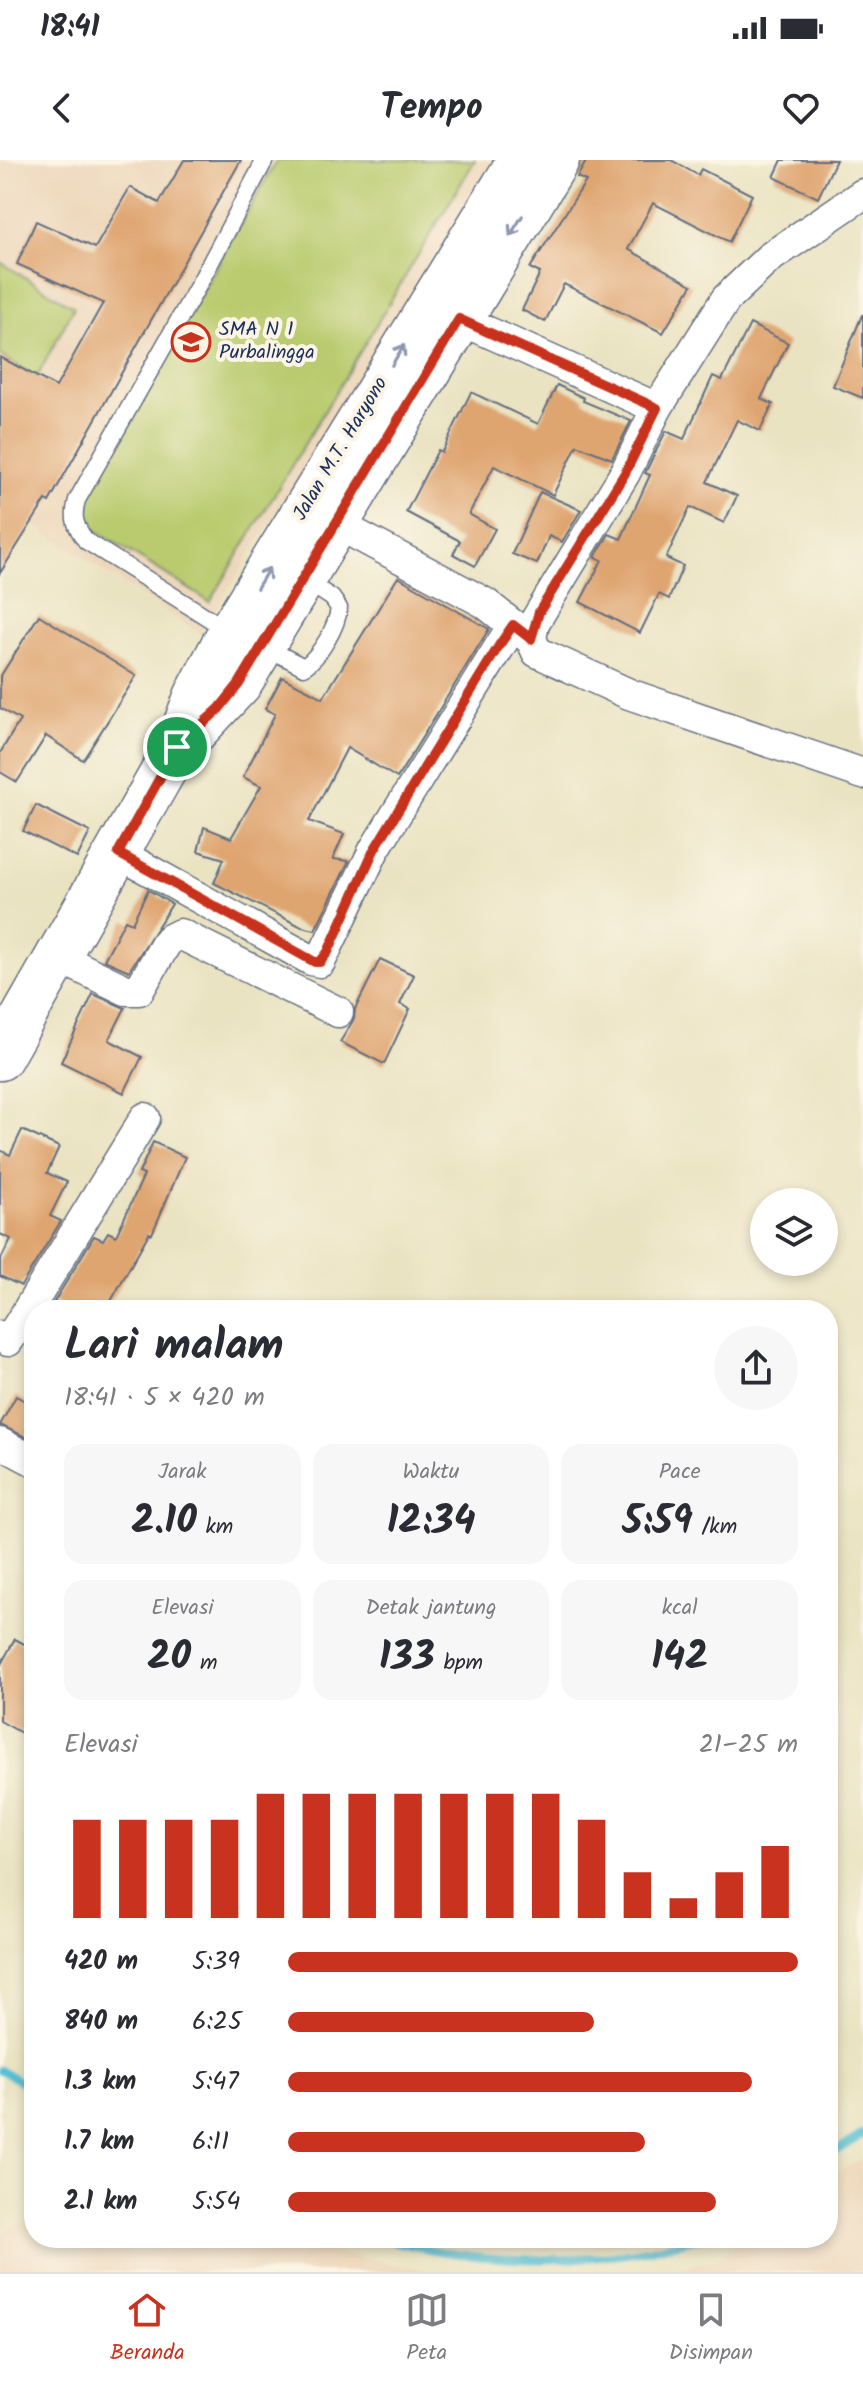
<!DOCTYPE html>
<html lang="id">
<head>
<meta charset="utf-8">
<style>
  body { margin:0; font-family:Kalam,sans-serif; background:#f7f7f7; color:#2b2b33; height:100vh; display:flex; flex-direction:column; font-size:30px; white-space:nowrap }
  * { box-sizing:border-box; margin:0 }
  p { font-size:26px; color:#7c7c81 }
  .icon { flex:none; width:44px; height:44px; fill:none; stroke:currentColor; stroke-width:2; stroke-linecap:round; stroke-linejoin:round }
  .map { position:relative; flex:1; overflow:hidden }
  .drawer { position:absolute; left:24px; top:1140px; width:814px; height:948px; display:flex; flex-direction:column; background:#fff; border-radius:32px; box-shadow:0 4px 12px #0003 }
  .drawer>* { flex:none }
  .controls { position:absolute; left:750px; top:1028px; display:grid; gap:16px }
  .controls a { display:grid; place-items:center; width:88px; height:88px; border-radius:50%; background:#fff; box-shadow:0 4px 12px #0003; font-size:40px }
  .pin { position:absolute; display:grid; place-items:center; width:68px; height:68px; color:#fff; margin:-34px; border:4px solid #fff; border-radius:50%; box-shadow:0 2px 8px #0007 }
  .round { display:grid; place-items:center; flex:none; width:84px; height:84px; border-radius:42px; background:#f7f7f7 }
  .summary { display:flex; align-items:center; justify-content:space-between; height:136px; padding:0 40px }
  h1 { font-size:44px; font-weight:800; line-height:60px }
  .figures { display:grid; grid-template-columns:repeat(3,1fr); gap:12px; height:136px; padding:8px 40px }
  .figures div { display:grid; align-content:center; border-radius:20px; background:#f7f7f7; text-align:center }
  .figures b { font-size:40px; font-weight:800 }
  .figures small { font-size:22px; font-weight:400 }
  .figures p { font-size:22px }
  .chart { height:224px; padding:16px 40px }
  .chart p { display:flex; justify-content:space-between }
  .chart svg { width:100%; height:144px; margin-top:8px; stroke:#c8321e; stroke-width:6 }
  ul { padding:0 40px; list-style:none; font-size:26px }
  li { display:grid; grid-template-columns:128px 96px 1fr; align-items:center; height:60px }
  li i { height:20px; border-radius:10px; background:#c8321e }
  .status { display:flex; justify-content:space-between; align-items:center; height:56px; padding:0 40px; background:#fff; direction:ltr }
  .status svg { height:22px; fill:currentColor }
  header { display:flex; justify-content:space-between; align-items:center; height:104px; padding:0 40px; background:#fff; font-size:36px; font-weight:800 }
  .tabs { display:flex; justify-content:space-around; align-items:center; height:112px; border-top:2px solid #e1e1e2; background:#fff; font-size:22px; color:#7c7c81 }
  .tabs a { display:grid; justify-items:center; gap:4px }
  .tabs .current { color:#c8321e }
  .map>svg:first-child { display:block }
</style>
</head>
<body>
<div class="status"><b>18:41</b><svg viewBox="0 0 49 12"><path d="M0 12V9h3v3zM5 12V6h3v6zM10 12V3h3v9zM15 12V0h3v12zM26 1h20v11H26zM47 4h2v5h-2z"/></svg></div>
<header><svg class="icon" aria-label="back" viewBox="0 0 24 24"><path d="M15 5l-7 7 7 7"/></svg>Tempo<svg class="icon" aria-label="heart" viewBox="0 0 24 24"><path d="M12 20l-8-8c-3-5 5-10 8-4 3-6 11-1 8 4z"/></svg></header>
<div class="map">
<svg width="863" height="2112" viewBox="0 0 863 2112">
  <rect width="100%" height="100%" fill="#fcf5e5"/>
  <filter id="ink" filterUnits="userSpaceOnUse"><feTurbulence type="fractalNoise" baseFrequency=".0125" numOctaves="2"/><feDisplacementMap in="SourceGraphic" scale="16" xChannelSelector="R" yChannelSelector="G"/><feConvolveMatrix kernelMatrix="1 2 1 2 8 2 1 2 1" color-interpolation-filters="sRGB"/></filter>
  <filter id="wash" filterUnits="userSpaceOnUse"><feTurbulence type="fractalNoise" baseFrequency=".006" numOctaves="4" result="noise"/><feDisplacementMap in="SourceGraphic" scale="32" xChannelSelector="R" yChannelSelector="G"/><feGaussianBlur stdDeviation="1.8" result="paint"/><feColorMatrix in="noise" values="0 0 0 0 0 0 0 0 0 0 0 0 0 0 0 0 0 1.4 0 .05"/><feComposite in="paint" operator="in"/></filter>
  <g filter="url(#wash)">
    <rect width="100%" height="100%" fill="#eae3c2"/>
    <g fill="#edd7bb">
      <path d="M 0,0 L 495,0 L 201,474 L 32,364 L 0,413 Z"/>
      <path d="M 863,1998 L 863,2112 L 660,2112 L 715,2100 L 745,2078 L 828,2078 L 828,2017 Z"/>
      <path d="M 34,2056 L 34,2078 L 312,2078 L 340,2094 L 433,2112 L 0,2112 L 0,2074 Z"/>
    </g>
    <g fill="#b9cb6e" stroke="#6a7d66" stroke-width="2">
      <path d="M 277,0 L 475,0 L 210,442 L 89,366 L 86,336 Z"/>
      <path d="M 0,102 L 74,147 L 37,217 L 0,195 Z"/>
    </g>
    <g fill="none" stroke-linecap="round" stroke-linejoin="round">
      <g stroke="#57bfd4" stroke-width="8">
        <path d="M 0,1910 L 34,1929"/>
        <path d="M 828,1996 L 863,1974"/>
        <path d="M 379,2078 C 484,2106 592,2107 698,2078"/>
      </g>
    </g>
    <g id="blocks">
      <g fill="#dfa571">
        <path d="M 184,0 L 241,0 L 49,342 L 46,340 L 0,413 L 0,197 L 56,227 L 103,143 L 17,104 L 36,61 L 95,88 L 130,27 L 159,43 Z"/>
        <path d="M 587,0 L 671,0 L 698,15 L 701,9 L 752,35 L 729,82 L 653,43 L 628,89 L 692,125 L 663,173 L 564,124 L 545,162 L 522,150 L 540,113 L 530,108 L 586,21 L 577,17 Z"/>
        <path d="M 782,0 L 836,0 L 818,38 L 774,17 Z"/>
        <path d="M 862,155 L 863,155 L 863,238 L 833,226 Z"/>
        <path d="M 750,164 L 788,183 L 761,239 L 773,244 L 760,271 L 737,260 L 707,322 L 737,336 L 724,363 L 690,347 L 666,398 L 683,406 L 669,439 L 659,434 L 640,473 L 580,442 L 602,400 L 595,397 L 609,374 L 621,379 L 650,315 L 645,313 L 666,271 L 684,279 L 713,216 L 722,220 Z"/>
        <path d="M 557,225 L 584,238 L 583,241 L 631,261 L 612,299 L 577,285 L 553,335 L 494,306 L 469,354 L 495,369 L 475,406 L 453,394 L 460,381 L 406,352 L 438,290 L 442,292 L 471,232 L 538,264 Z"/>
        <path d="M 540,332 L 581,350 L 562,382 L 549,376 L 537,404 L 512,394 Z"/>
        <path d="M 398,417 L 489,469 L 397,618 L 347,588 L 309,661 L 344,674 L 333,699 L 349,701 L 315,770 L 302,767 L 214,723 L 224,699 L 198,691 L 204,667 L 231,678 L 261,626 L 243,617 L 275,554 L 265,549 L 282,517 L 323,538 Z"/>
        <path d="M 39,455 L 136,516 L 83,600 L 46,576 L 17,622 L 0,612 L 0,593 L 20,560 L 0,548 L 0,517 Z"/>
        <path d="M 36,645 L 90,672 L 77,698 L 23,671 Z"/>
        <path d="M 148,730 L 172,744 L 129,811 L 104,800 L 125,760 L 132,763 Z"/>
        <path d="M 380,799 L 414,815 L 400,844 L 410,849 L 384,904 L 340,882 L 354,859 L 355,849 Z"/>
        <path d="M 93,834 L 125,848 L 109,880 L 142,897 L 124,933 L 61,902 Z"/>
        <path d="M 22,970 L 59,987 L 47,1013 L 67,1022 L 50,1056 L 61,1061 L 21,1126 L 0,1116 L 0,1101 L 11,1079 L 0,1074 L 0,990 L 10,995 Z"/>
        <path d="M 153,982 L 185,997 L 152,1074 L 149,1073 L 106,1150 L 72,1150 L 54,1142 L 94,1076 L 103,1080 L 108,1072 L 116,1076 L 144,1015 L 139,1013 Z"/>
        <path d="M 16,1236 L 34,1246 L 34,1281 L 0,1265 Z"/>
        <path d="M 15,1479 L 34,1489 L 34,1580 L 0,1561 L 0,1506 Z"/>
      </g>
    </g>
  </g>
  <g filter="url(#ink)">
    <use href="#blocks" fill-opacity="0" stroke="#636e81" stroke-width="2"/>
    <g fill="none" stroke-linecap="round" stroke-linejoin="round">
      <g stroke="#636e81" stroke-width="19">
        <g id="service">
          <path d="M 229,471 L 86,381 C 75,366 72,358 77,340 L 198,126 L 265,0"/>
          <path d="M 263,486 L 304,507 C 320,496 337,467 339,448 L 332,438 L 306,421"/>
        </g>
      </g>
      <g stroke="#636e81" stroke-width="33">
        <g id="minor">
          <path d="M 459,159 L 657,248 L 625,313 L 534,463 L 531,479 L 537,492 L 629,534 L 863,614"/>
          <path d="M 657,248 L 726,139 L 769,98 L 863,34"/>
          <path d="M 335,363 L 485,443 L 529,478"/>
          <path d="M 118,693 L 311,800 L 320,802 L 374,690 L 513,465"/>
          <path d="M 58,797 L 126,830 L 139,830 L 168,780 L 180,774 L 338,852"/>
          <path d="M 0,1176 L 8,1181 L 23,1158 L 145,958"/>
          <path d="M 0,1283 L 34,1301"/>
        </g>
      </g>
      <g stroke="#636e81" stroke-width="47">
        <g id="secondary">
          <path d="M 195,571 L 239,524 L 557,0"/>
          <path d="M 0,898 L 177,587 L 196,537 L 230,472 L 520,0"/>
        </g>
      </g>
      <use href="#service" stroke="#fff" stroke-width="16"/>
      <use href="#minor" stroke="#fff" stroke-width="30"/>
      <use href="#secondary" stroke="#fff" stroke-width="44"/>
    </g>
    <defs><path id="oneway-shaft" d="M-6 0H5M1.5-3L5.5 0L1.5 3" fill="none" stroke-width="1.6" stroke-linecap="round" stroke-linejoin="round" transform="scale(2)"/></defs>
    <g stroke="#8d97ae">
      <use href="#oneway-shaft" transform="translate(516 66) rotate(122)"/>
      <use href="#oneway-shaft" transform="translate(398 195) rotate(-59)"/>
      <use href="#oneway-shaft" transform="translate(263 418) rotate(-59)"/>
    </g>
  </g>
  <g fill="none" stroke-linecap="round" stroke-linejoin="round" filter="url(#ink)">
    <g stroke="#fff" stroke-width="16">
      <path id="route" d="M 459,159 L 657,248 L 625,313 L 539,452 L 531,479 L 513,465 L 500,484 L 374,690 L 328,792 L 320,802 L 315,802 L 118,693 L 177,587 L 219,549 L 239,524 Z"/>
    </g>
    <use href="#route" stroke="#c8321e" stroke-width="10"/>
  </g>
  <defs>
    <g id="school-ring" transform="scale(2)"><circle r="9.5" fill="#fcf5e5" stroke="#c8321e" stroke-width="1.5"/><path d="M0-5L7-2L0 1L-7-2ZM-4 1L0 2.5L4 1V4Q0 6-4 4Z" fill="#c8321e"/></g>
  </defs>
  <g fill-rule="evenodd">
    <use href="#school-ring" x="191" y="182"/>
  </g>
  <g text-anchor="middle" dominant-baseline="central" stroke-width="8" stroke-linejoin="round" paint-order="stroke">
    <g font-size="20" fill="#1b2f5e" stroke="#fcf5e5" text-anchor="start">
      <text x="219" y="170">SMA N 1<tspan x="219" dy="23">Purbalingga</tspan></text>
    </g>
    <g font-size="20" fill="#1b2f5e" stroke="#fcf5e5">
      <text transform="translate(341 289) rotate(-59)">Jalan M.T. Haryono</text>
    </g>
  </g>
</svg>
<div class="controls">
<a><svg class="icon" aria-label="layers" viewBox="0 0 24 24"><path d="M12 4l9 5-9 5-9-5zM3 14l9 5 9-5"/></svg></a>
</div>
<div class="pin" style="left:177px;top:587px;background:#1e9e55"><svg class="icon" aria-label="arrive" viewBox="0 0 24 24"><path d="M6 21V4h12l-3 4 3 4H6"/></svg></div>
<section class="drawer">
<div class="summary"><div><h1>Lari malam</h1><p>18:41 · 5 × 420 m</p></div><a class="round"><svg class="icon" aria-label="share" viewBox="0 0 24 24"><path d="M12 15V3M7 8l5-5 5 5M5 13v7h14v-7"/></svg></a></div>
<div class="figures">
<div><p>Jarak</p><b>2.10<small> km</small></b></div>
<div><p>Waktu</p><b>12:34</b></div>
<div><p>Pace</p><b>5:59<small> /km</small></b></div>
</div>
<div class="figures">
<div><p>Elevasi</p><b>20<small> m</small></b></div>
<div><p>Detak jantung</p><b>133<small> bpm</small></b></div>
<div><p>kcal</p><b>142</b></div>
</div>
<div class="chart"><p><span>Elevasi</span>21–25 m</p>
<svg viewBox="0 0 160 44" preserveAspectRatio="none"><path d="M5 44V14M15 44V14M25 44V14M35 44V14M45 44V6M55 44V6M65 44V6M75 44V6M85 44V6M95 44V6M105 44V6M115 44V14M125 44V30M135 44V38M145 44V30M155 44V22"/></svg>
</div>
<ul>
<li><b>420 m</b>5:39<i style="width:100%"></i></li>
<li><b>840 m</b>6:25<i style="width:60%"></i></li>
<li><b>1.3 km</b>5:47<i style="width:91%"></i></li>
<li><b>1.7 km</b>6:11<i style="width:70%"></i></li>
<li><b>2.1 km</b>5:54<i style="width:84%"></i></li>
</ul>
</section>
</div>
<nav class="tabs">
<a class="current"><svg class="icon" aria-label="home" viewBox="0 0 24 24"><path d="M3 11l9-7 9 7M6 9v11h12V9"/></svg>Beranda</a>
<a><svg class="icon" aria-label="map" viewBox="0 0 24 24"><path d="M3 6l6-2 6 2 6-2v14l-6 2-6-2-6 2zM9 4v14M15 6v14"/></svg>Peta</a>
<a><svg class="icon" aria-label="saved" viewBox="0 0 24 24"><path d="M7 4h10v16l-5-4-5 4z"/></svg>Disimpan</a>
</nav>
</body>
</html>
